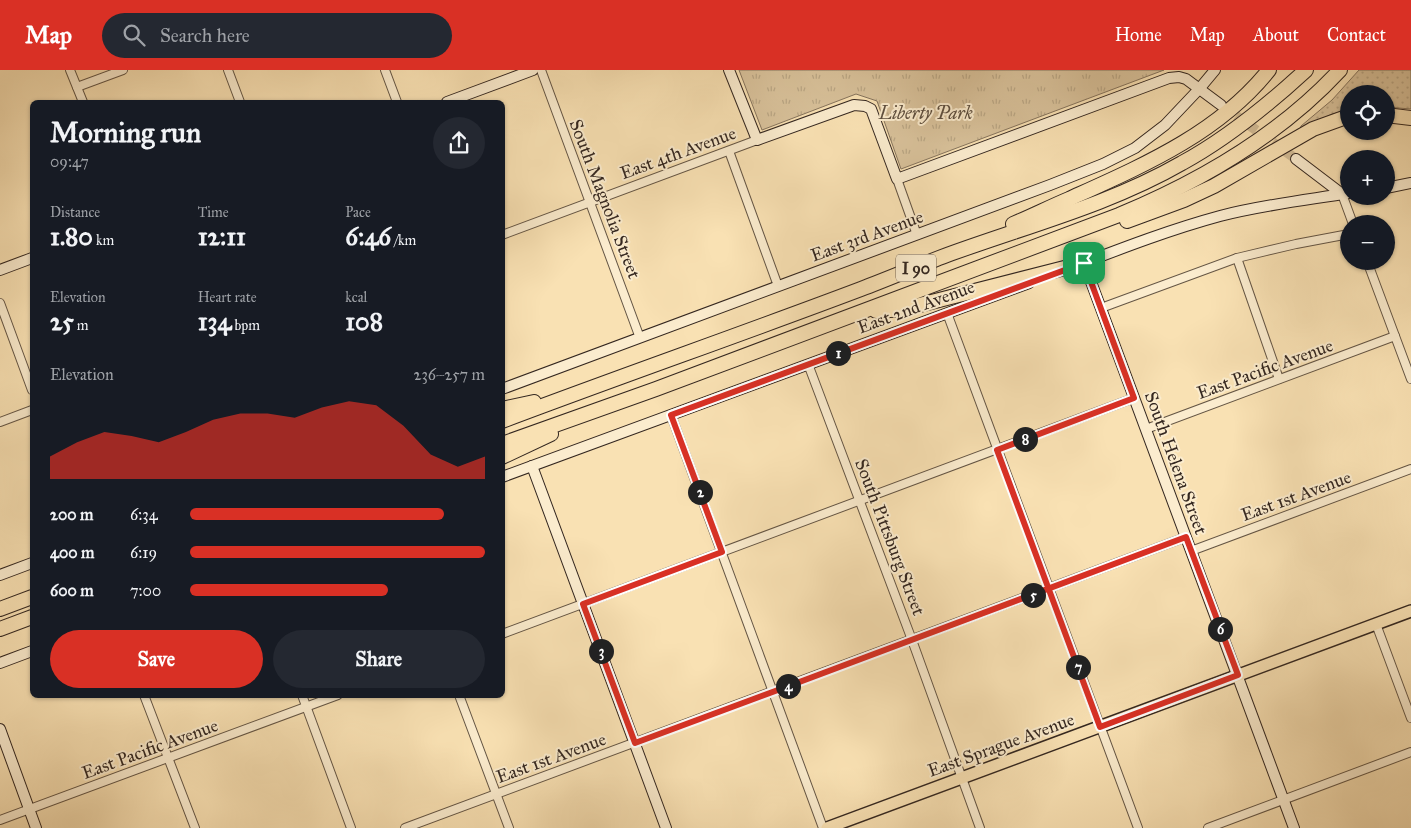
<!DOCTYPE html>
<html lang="en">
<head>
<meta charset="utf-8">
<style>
  body { margin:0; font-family:"IM FELL Great Primer",serif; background:#242831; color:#f1f3f6; height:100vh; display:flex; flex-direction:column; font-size:19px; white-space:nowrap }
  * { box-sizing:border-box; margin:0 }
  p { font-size:16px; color:#9ea1a6 }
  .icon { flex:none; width:28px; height:28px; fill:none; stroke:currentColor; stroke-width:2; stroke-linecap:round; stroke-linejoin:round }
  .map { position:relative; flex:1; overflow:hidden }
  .sheet { position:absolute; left:30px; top:30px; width:475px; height:598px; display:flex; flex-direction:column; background:#171b24; border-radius:8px; box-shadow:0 1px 4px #0004 }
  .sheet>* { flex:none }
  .fabs { position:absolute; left:1340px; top:15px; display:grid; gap:10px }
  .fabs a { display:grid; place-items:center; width:55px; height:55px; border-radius:50%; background:#171b24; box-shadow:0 1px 4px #0004; font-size:25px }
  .pin { position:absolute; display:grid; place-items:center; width:42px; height:42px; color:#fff; margin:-21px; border-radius:10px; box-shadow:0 2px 8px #0006 }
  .km { position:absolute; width:25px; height:25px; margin:-12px; border-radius:50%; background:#222; color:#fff; font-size:14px; line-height:25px; text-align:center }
  .round { display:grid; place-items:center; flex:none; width:52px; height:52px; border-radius:26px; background:#242831 }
  .headline { display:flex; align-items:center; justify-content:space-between; height:85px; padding:0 20px }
  h1 { font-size:28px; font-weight:700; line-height:38px }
  .figures { display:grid; grid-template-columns:repeat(3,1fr); gap:8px; height:85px; padding:5px 20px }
  .figures div { display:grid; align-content:center }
  .figures b { font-size:25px; font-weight:700 }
  .figures small { font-size:14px; font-weight:400 }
  .figures p { font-size:14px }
  .chart { height:140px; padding:10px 20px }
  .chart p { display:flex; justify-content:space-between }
  .chart svg { width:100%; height:90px; margin-top:5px; fill:#d93025; opacity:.7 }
  .button { display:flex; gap:10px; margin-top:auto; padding:10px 20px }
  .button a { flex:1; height:58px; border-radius:30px; background:#d93025; color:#fff; font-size:20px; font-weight:700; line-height:58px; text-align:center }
  .button a+a { background:#242831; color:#f1f3f6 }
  ul { padding:0 20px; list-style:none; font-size:16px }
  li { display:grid; grid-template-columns:80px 60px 1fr; align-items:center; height:38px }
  li i { height:12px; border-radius:6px; background:#d93025 }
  header { display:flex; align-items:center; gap:30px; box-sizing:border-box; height:70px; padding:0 25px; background:#d93025; color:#fff }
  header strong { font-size:24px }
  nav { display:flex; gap:28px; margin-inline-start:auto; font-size:18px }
  .search { width:350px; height:45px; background:#242831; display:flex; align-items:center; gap:12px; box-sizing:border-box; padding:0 18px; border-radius:28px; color:#9ea1a6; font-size:19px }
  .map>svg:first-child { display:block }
</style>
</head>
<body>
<header>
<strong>Map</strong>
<div class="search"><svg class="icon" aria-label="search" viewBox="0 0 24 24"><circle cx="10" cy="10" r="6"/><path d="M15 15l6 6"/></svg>Search here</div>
<nav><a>Home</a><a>Map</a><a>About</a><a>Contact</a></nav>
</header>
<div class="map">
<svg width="1411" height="758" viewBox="0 0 1411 758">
  <defs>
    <pattern id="grass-dots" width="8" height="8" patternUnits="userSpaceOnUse" patternTransform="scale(1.25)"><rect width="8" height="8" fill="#d8c19a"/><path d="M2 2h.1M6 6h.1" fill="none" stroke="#baa684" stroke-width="1.8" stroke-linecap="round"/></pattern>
    <pattern id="park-tufts" width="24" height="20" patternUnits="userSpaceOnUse" patternTransform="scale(1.25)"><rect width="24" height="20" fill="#d8c19a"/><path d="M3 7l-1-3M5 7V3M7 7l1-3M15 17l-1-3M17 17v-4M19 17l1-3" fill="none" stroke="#baa684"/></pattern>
  </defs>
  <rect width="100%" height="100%" fill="#f9e1b3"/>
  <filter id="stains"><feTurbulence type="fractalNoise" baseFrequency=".004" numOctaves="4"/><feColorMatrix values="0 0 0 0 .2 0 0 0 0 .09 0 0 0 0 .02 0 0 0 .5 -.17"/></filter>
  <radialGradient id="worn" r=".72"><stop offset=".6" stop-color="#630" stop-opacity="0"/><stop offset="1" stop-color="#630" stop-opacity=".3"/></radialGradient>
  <path fill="url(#grass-dots)" stroke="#86745d" d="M 1359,0 L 1411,0 L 1411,39 L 1386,37 L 1386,24 L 1349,24 L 1349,40 L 1332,44 L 1300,60 L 1301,56 L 1332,30 Z"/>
  <path fill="url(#park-tufts)" stroke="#86745d" d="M 739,0 L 1164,0 L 901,99 L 877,31 L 856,24 L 762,60 Z"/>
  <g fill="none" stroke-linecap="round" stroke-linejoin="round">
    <path stroke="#d2bc96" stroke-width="10" stroke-dasharray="10 5" stroke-linecap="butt" d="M 1224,37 L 1296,89"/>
    <g stroke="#655645" stroke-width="10">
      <g id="street">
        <path d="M 70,0 L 83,32"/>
        <path d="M 228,0 L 240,32"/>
        <path d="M 385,0 L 397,32"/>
        <path d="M 541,0 L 640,268"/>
        <path d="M 77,17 L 123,0"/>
        <path d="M 729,81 L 778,216"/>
        <path d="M 897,109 L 917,165"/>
        <path d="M 1342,124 L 1353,154"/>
        <path d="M 502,165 L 757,70"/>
        <path d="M 1237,188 L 1279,309"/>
        <path d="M 1367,191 L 1411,309"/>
        <path d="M 0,233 L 32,320"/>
        <path d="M 1101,238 L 1237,188 L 1296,174 L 1349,164"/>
        <path d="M 947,243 L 1138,758"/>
        <path d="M 808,294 L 912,570 L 980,758"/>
        <path d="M 671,345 L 823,758"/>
        <path d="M 0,352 L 32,340"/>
        <path d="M 1146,359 L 1395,266"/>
        <path d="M 1191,481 L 1411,399"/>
        <path d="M 1376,554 L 1411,648"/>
        <path d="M 502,564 L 1134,328"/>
        <path d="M 144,625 L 195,758"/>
        <path d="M 302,625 L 351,758"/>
        <path d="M 459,625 L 509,758"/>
        <path d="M 0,750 L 338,625"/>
        <path d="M 405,758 L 1186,467"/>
        <path d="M 1208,758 L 1411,682"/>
      </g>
    </g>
    <g stroke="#342720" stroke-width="12">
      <g id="secondary">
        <path d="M 729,0 L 757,70 L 854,35 L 865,36 L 871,39 L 897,109 L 1169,8 L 1179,7 L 1186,9 L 1221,35"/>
        <path d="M 447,32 L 533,0"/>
        <path d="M 1296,89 L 1342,124"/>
        <path d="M 1386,118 L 1411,113"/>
        <path d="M 1084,193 L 1294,758"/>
        <path d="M 1078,195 C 1125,177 1172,159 1220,146 C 1262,135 1306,130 1349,123"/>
        <path d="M 0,200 L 32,188"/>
        <path d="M 502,319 L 1050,115 L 1103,94 L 1135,78 L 1165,55 L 1200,18 L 1215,0"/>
        <path d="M 532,396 L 666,758"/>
        <path d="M 502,407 L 1029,213"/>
        <path d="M 0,505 L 32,493"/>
        <path d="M 0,593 L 32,581"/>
        <path d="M 0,659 L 36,758"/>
      </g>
    </g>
    <g stroke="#342720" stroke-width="14">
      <path id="primary" d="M 827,758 L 1411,541"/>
    </g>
    <g stroke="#342720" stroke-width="16">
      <g id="highway">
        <path d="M 1386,45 L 1411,48"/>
        <path d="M 1127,151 L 1184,130 L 1214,116 L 1313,59 L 1349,46"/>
        <path d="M 1013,154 C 1032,146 1050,137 1069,129 C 1142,96 1218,64 1269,0"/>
        <path d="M 876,241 L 904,239 L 1084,193"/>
        <path d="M 502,339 L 534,332"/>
        <path d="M 502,351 C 621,306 742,264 861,219 C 890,208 918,196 947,185 C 1026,156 1109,135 1182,93 C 1228,68 1268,35 1306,0"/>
        <path d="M 502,374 L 656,319 L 1119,145 C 1201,111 1279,66 1340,0"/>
        <path d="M 502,387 L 551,364"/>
        <path d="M 0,539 L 32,527"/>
        <path d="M 0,559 L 32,547"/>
      </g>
    </g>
    <use href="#street" stroke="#fbecce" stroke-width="8"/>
    <use href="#secondary" stroke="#fbecce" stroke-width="10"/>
    <use href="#primary" stroke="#f9e1b3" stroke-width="11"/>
    <use href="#highway" stroke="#f9e1b3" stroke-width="14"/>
  </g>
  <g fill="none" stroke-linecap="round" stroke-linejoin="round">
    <g stroke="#fff" stroke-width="10">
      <path id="route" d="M 1084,193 L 671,345 L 722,482 L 583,534 L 635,673 C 819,605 1003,536 1186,467 L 1238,605 L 1100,657 C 1065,565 1032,472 997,380 L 1134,328 L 1084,193"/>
    </g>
    <use href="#route" stroke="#d93025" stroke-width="6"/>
  </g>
  <g text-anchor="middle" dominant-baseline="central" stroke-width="4" stroke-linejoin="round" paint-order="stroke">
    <rect fill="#fbecce" stroke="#706254" stroke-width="1" x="896" y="184.5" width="40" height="27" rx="4"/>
    <g font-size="16" font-weight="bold" fill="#342720">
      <text x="916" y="198">I 90</text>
    </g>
    <g font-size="18" font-style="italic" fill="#5d4e3e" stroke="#fbecce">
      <text x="926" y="43">Liberty Park</text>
    </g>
    <g font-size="18" fill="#342720" stroke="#fbecce">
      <text transform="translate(678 83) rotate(-20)">East 4th Avenue</text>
      <text transform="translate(605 129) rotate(69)">South Magnolia Street</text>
      <text transform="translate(867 166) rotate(-20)">East 3rd Avenue</text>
      <text transform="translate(916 237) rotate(-20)">East 2nd Avenue</text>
      <text transform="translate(1265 299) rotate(-20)">East Pacific Avenue</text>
      <text transform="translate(1176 393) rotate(70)">South Helena Street</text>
      <text transform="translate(1296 426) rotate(-20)">East 1st Avenue</text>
      <text transform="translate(890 467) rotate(69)">South Pittsburg Street</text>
      <text transform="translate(1001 675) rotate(-20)">East Sprague Avenue</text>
      <text transform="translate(150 679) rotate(-20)">East Pacific Avenue</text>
      <text transform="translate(551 688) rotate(-20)">East 1st Avenue</text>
    </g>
  </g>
  <rect width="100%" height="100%" filter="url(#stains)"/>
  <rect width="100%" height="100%" fill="url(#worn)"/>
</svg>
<div class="fabs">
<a><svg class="icon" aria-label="locate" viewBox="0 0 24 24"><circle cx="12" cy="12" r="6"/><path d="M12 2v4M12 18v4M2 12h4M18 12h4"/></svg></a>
<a>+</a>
<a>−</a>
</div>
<div class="pin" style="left:1084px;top:193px;background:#1e9e55"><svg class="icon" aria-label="arrive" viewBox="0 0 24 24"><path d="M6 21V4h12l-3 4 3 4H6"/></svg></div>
<b class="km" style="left:838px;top:283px">1</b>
<b class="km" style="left:700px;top:422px">2</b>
<b class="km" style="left:601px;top:581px">3</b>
<b class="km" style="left:788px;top:616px">4</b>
<b class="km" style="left:1033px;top:525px">5</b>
<b class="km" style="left:1220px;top:559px">6</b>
<b class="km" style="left:1078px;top:597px">7</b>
<b class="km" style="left:1025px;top:369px">8</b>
<section class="sheet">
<div class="headline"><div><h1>Morning run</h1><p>09:47</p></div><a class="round"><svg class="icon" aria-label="share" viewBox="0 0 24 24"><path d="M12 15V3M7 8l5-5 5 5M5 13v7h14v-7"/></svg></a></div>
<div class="figures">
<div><p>Distance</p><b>1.80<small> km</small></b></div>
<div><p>Time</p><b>12:11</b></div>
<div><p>Pace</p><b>6:46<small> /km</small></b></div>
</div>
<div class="figures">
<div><p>Elevation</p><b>25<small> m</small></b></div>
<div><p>Heart rate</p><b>134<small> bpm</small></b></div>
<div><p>kcal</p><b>108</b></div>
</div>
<div class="chart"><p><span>Elevation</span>236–257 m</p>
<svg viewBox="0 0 160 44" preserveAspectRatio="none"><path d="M0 44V33L10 26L20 21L30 23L40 26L50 21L60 15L70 12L80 12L90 14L100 9L110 6L120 8L130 18L140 32L150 38L160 33V44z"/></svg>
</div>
<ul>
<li><b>200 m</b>6:34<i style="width:86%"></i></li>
<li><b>400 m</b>6:19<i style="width:100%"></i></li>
<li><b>600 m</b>7:00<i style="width:67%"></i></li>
</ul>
<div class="button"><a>Save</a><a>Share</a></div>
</section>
</div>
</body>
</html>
